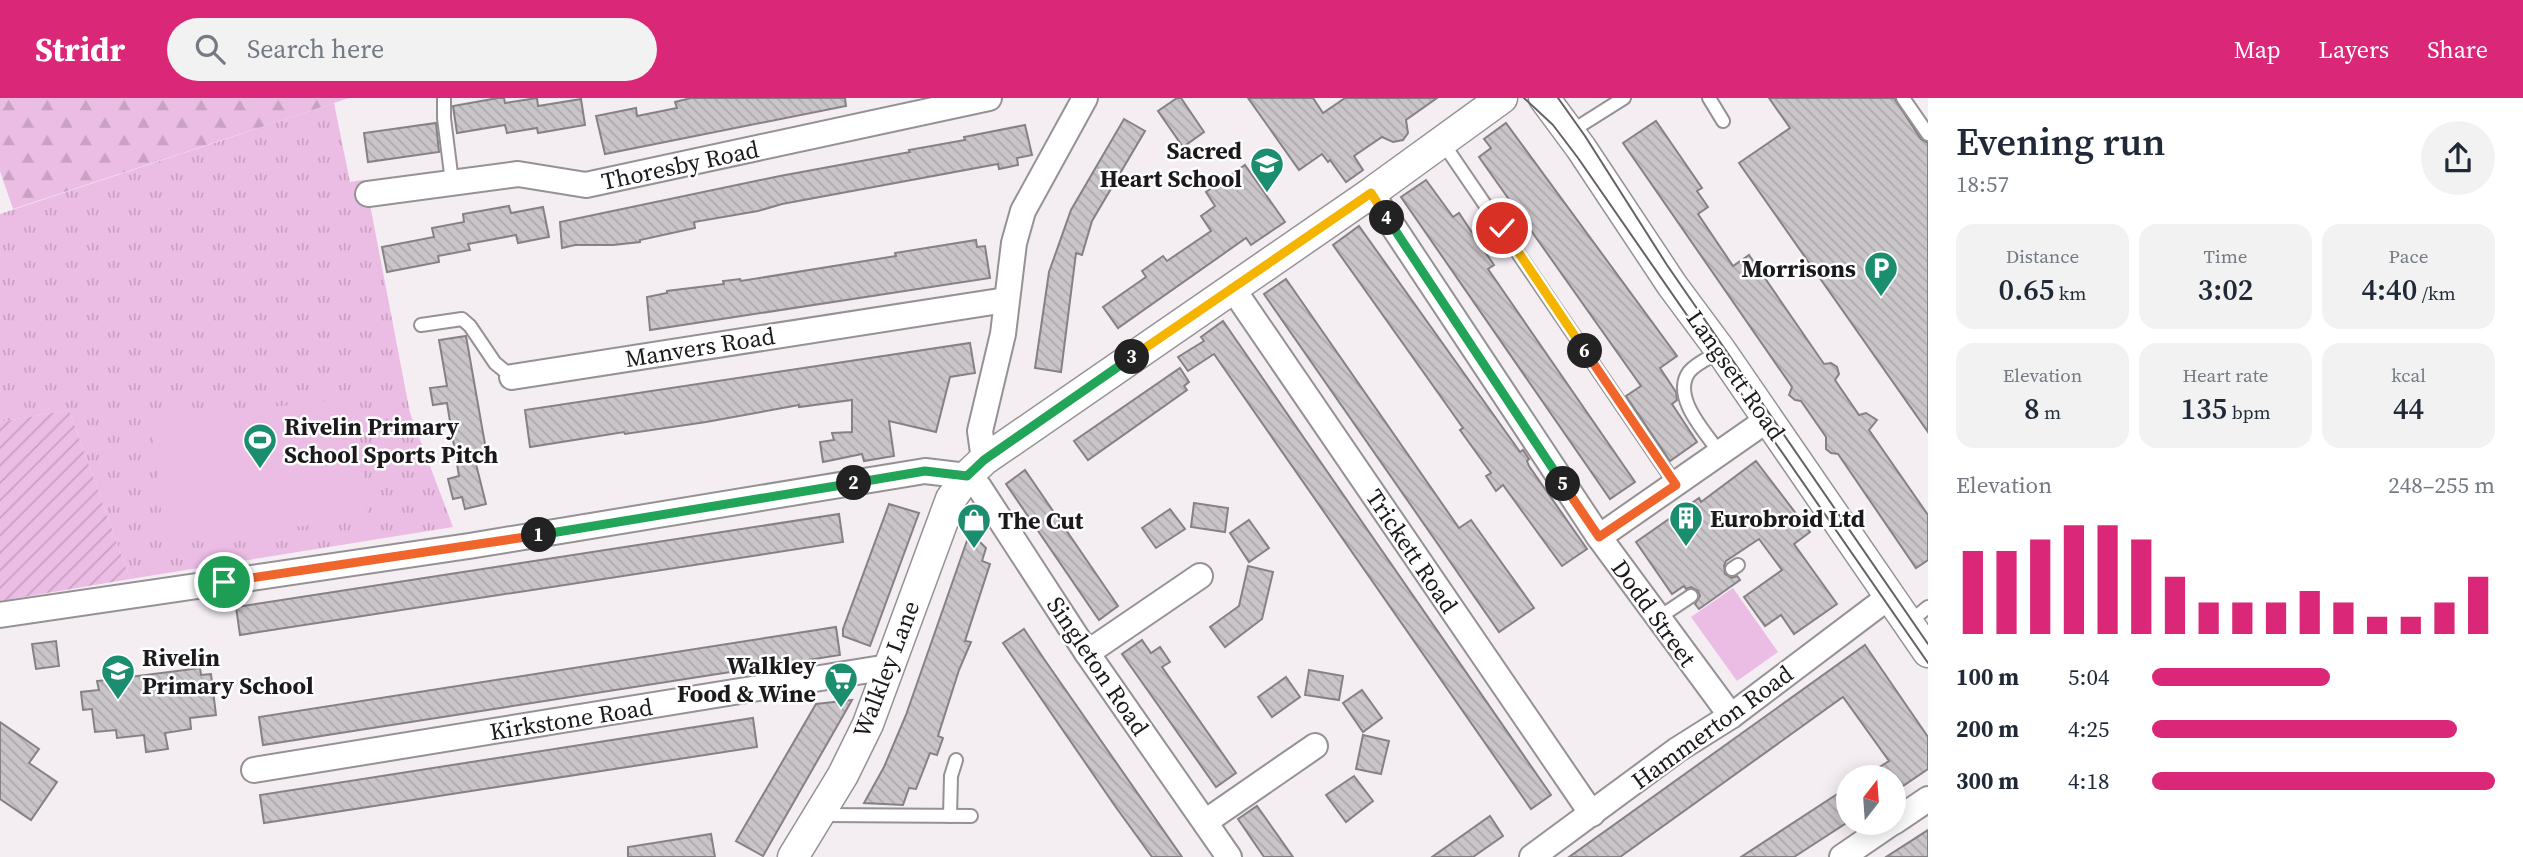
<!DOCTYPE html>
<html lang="en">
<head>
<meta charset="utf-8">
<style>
  body { margin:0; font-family:"Source Serif 4",serif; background:#f2f2f3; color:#1f2937; height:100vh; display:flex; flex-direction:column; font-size:26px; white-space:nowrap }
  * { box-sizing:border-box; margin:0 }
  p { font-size:23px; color:#747a83 }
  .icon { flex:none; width:38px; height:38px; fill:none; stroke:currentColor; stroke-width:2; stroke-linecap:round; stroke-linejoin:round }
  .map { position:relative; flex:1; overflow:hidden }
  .drawer { display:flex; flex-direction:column; background:#fff; width:595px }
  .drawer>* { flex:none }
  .needle { width:46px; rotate:17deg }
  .fabs { position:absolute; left:1836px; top:667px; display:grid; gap:14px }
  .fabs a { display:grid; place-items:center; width:70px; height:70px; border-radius:50%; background:#fff; box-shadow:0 4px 18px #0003; font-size:35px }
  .pin { position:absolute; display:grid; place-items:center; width:60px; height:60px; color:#fff; margin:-30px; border:4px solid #fff; border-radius:50%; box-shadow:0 2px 7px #0007 }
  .km { position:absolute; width:35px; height:35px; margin:-18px; border-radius:50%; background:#222; color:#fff; font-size:19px; line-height:35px; text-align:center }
  .round { display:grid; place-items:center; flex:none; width:74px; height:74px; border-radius:37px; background:#f2f2f3 }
  .head { display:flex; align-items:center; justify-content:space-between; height:119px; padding:0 28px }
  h1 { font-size:38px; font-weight:600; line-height:52px }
  .metrics { display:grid; grid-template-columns:repeat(3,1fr); gap:10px; height:119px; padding:7px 28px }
  .metrics div { display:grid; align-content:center; border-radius:18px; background:#f2f2f3; text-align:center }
  .metrics b { font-size:30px; font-weight:600 }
  .metrics small { font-size:19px; font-weight:400 }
  .metrics p { font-size:19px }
  .chart { height:196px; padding:14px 28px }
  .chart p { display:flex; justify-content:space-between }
  .chart svg { width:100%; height:126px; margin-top:7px; stroke:#db2777; stroke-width:6 }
  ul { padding:0 28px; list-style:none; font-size:23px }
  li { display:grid; grid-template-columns:112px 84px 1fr; align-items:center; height:52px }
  li i { height:18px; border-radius:9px; background:#db2777 }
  header { display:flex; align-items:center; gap:42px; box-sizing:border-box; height:98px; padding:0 35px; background:#db2777; color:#fff }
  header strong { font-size:33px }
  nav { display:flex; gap:38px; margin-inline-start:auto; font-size:24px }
  .search { width:490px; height:63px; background:#f2f2f3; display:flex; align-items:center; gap:18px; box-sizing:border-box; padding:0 24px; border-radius:38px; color:#747a83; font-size:26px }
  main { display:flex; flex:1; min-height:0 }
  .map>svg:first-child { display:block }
</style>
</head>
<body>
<header>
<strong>Stridr</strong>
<div class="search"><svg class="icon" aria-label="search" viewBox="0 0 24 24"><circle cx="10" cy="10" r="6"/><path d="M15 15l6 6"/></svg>Search here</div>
<nav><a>Map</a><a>Layers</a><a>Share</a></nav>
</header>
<main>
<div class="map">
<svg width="1928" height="759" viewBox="0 0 1928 759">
  <defs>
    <pattern id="grass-tufts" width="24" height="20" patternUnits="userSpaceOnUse" patternTransform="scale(1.75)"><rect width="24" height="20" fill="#ebbce4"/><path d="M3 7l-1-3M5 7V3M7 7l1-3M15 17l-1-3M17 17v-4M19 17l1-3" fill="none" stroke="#c9a1c3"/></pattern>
    <pattern id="forest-firs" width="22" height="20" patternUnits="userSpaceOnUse" patternTransform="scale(1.75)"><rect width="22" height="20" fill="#ebbce4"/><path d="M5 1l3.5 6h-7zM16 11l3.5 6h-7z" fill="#c9a1c3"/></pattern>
    <pattern id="garden-furrows" width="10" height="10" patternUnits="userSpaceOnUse" patternTransform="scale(1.75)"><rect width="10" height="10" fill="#ebbce4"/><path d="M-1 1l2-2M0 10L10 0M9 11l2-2" fill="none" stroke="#c9a1c3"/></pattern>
    <pattern id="building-back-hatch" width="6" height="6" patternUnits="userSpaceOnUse" patternTransform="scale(1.75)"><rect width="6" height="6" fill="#cac5c9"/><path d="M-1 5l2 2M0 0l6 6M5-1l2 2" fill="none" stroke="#ada9ac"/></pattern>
  </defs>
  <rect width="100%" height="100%" fill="#f4eef3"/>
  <path fill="url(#grass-tufts)" d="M 334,5 L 350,84 L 363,82 L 368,96 L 410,315 L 453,429 L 130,481 L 69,312 L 0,324 L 0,116 Z"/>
  <path fill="url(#forest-firs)" d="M 0,0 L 349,0 L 13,111 L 0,73 Z"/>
  <path fill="url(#garden-furrows)" d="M 69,312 L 130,481 L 0,503 L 0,324 Z"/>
  <g fill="#ebbce4">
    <path d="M 355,300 L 368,421 L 164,443 L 152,322 Z"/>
    <path d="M 1733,490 L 1778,554 L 1737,583 L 1691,519 Z"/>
  </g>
  <g fill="url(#building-back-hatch)" stroke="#868185" stroke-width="2">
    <path d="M 498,0 L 504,0 L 505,5 L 537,0 L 538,8 L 581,1 L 585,27 L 538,35 L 537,30 L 507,35 L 505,27 L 457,35 L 453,8 Z"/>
    <path d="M 691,0 L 845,0 L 846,8 L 605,56 L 596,18 L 636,10 L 637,18 L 677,10 L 675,4 Z"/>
    <path d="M 1177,0 L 1181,0 L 1204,34 L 1183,49 L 1158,13 Z"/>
    <path d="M 1248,0 L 1313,0 L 1323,15 L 1345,0 L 1437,0 L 1406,22 L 1408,35 L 1403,42 L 1393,44 L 1382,39 L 1354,58 L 1363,72 L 1346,84 L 1330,62 L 1328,64 L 1322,56 L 1299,72 Z"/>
    <path d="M 1769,0 L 1894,0 L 1921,41 L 1928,45 L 1928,334 L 1739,65 L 1790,30 Z"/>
    <path d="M 1124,21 L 1145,33 L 1092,123 L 1082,157 L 1076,155 L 1061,274 L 1035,270 L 1049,174 L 1071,112 Z"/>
    <path d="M 1656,23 L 1702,90 L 1697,93 L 1708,109 L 1698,116 L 1733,168 L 1749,157 L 1824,266 L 1831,265 L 1837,269 L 1839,276 L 1835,282 L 1859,317 L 1866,315 L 1877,322 L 1869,332 L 1928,417 L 1928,462 L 1916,470 L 1838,356 L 1831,355 L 1826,351 L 1826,339 L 1801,303 L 1795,302 L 1789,297 L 1792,289 L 1623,45 Z"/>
    <path d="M 436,25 L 439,54 L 368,64 L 364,35 Z"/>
    <path d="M 1506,25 L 1677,258 L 1660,270 L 1676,294 L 1677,302 L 1672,306 L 1697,344 L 1670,363 L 1626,298 L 1641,288 L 1479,59 L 1491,50 L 1484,41 Z"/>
    <path d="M 1025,27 L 1032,57 L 1017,60 L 1018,67 L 999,71 L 998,66 L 782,106 L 758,113 L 694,124 L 695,130 L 640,142 L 640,144 L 613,147 L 575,147 L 562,150 L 560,124 L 780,78 L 910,54 L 909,52 L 965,42 L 964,39 Z"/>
    <path d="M 1245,67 L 1285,124 L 1251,147 L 1246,140 L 1118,230 L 1103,209 L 1146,179 L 1142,173 L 1163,158 L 1167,163 L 1211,133 L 1201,118 L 1215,108 L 1206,94 Z"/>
    <path d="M 1426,82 L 1453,119 L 1459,115 L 1475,139 L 1494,167 L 1488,171 L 1635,384 L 1610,401 L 1401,99 Z"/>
    <path d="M 509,108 L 511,115 L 543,109 L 549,139 L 518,145 L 516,137 L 468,146 L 470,152 L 438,158 L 439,164 L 387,174 L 382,149 L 434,139 L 432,130 L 464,124 L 463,116 Z"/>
    <path d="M 1359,128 L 1520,354 L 1523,352 L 1529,361 L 1527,363 L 1529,368 L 1587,451 L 1562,468 L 1503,387 L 1496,393 L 1486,378 L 1491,375 L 1460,332 L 1463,330 L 1333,147 Z"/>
    <path d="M 976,142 L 977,149 L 985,148 L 990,180 L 650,232 L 647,199 L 667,195 L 667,193 L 724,186 L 723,183 L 740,181 L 741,183 L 896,158 L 895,155 Z"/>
    <path d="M 1286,181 L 1459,430 L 1471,422 L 1534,510 L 1499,534 L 1264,196 Z"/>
    <path d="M 1223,223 L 1551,697 L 1531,711 L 1214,256 L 1188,273 L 1178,259 L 1204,243 L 1201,239 Z"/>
    <path d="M 466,238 L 486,352 L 473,354 L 486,406 L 465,411 L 462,399 L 453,401 L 448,381 L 459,378 L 447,305 L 433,307 L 430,290 L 447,288 L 439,242 Z"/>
    <path d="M 970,245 L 975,275 L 950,279 L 936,334 L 889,323 L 894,358 L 864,363 L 862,356 L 823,364 L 820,344 L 834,342 L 832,335 L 852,334 L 852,302 L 799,309 L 799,307 L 706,324 L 625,336 L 624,334 L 530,349 L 525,312 Z"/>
    <path d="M 1180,270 L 1189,284 L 1184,288 L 1187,292 L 1088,362 L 1074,343 Z"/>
    <path d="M 1756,363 L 1810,434 L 1794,446 L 1837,506 L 1794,536 L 1781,517 L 1765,528 L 1744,499 L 1782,472 L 1759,441 L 1726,463 L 1724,468 L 1725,476 L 1732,480 L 1737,478 L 1740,482 L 1699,511 L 1695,506 L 1700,498 L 1698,493 L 1691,489 L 1686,491 L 1684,488 L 1672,496 L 1636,444 L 1699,400 L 1701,404 Z"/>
    <path d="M 1025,372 L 1118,508 L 1099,522 L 1006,386 Z"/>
    <path d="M 1194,405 L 1228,410 L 1225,434 L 1191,429 Z"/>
    <path d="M 889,406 L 919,415 L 870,548 L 843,538 L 843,531 Z"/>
    <path d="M 1170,411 L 1185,431 L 1156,450 L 1142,430 Z"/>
    <path d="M 839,416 L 843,444 L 240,537 L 236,509 Z"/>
    <path d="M 1249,422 L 1269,450 L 1249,464 L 1230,435 Z"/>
    <path d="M 970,434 L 986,450 L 982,463 L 990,466 L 965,543 L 971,544 L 959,572 L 938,638 L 943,640 L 937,657 L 930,655 L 916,691 L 909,690 L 903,707 L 864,705 L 884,669 L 906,617 Z"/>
    <path d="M 1248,468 L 1273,474 L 1262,521 L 1225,549 L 1210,529 L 1239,508 Z"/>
    <path d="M 836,529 L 840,557 L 263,647 L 259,619 Z"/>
    <path d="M 1024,531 L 1044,561 L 1182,759 L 1152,759 L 1115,708 L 1003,545 Z"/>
    <path d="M 1142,542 L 1151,555 L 1160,549 L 1170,564 L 1162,569 L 1236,675 L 1216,689 L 1122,556 Z"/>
    <path d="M 56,543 L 59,568 L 36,571 L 32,546 Z"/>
    <path d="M 1865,547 L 1928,639 L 1928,671 L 1894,694 L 1894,679 L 1864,679 L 1889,663 L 1843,599 L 1620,759 L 1569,759 Z"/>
    <path d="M 200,570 L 201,577 L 211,576 L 216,617 L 190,620 L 191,631 L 165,635 L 168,651 L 146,654 L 144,637 L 117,640 L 116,632 L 95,634 L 92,611 L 83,612 L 81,594 L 99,592 L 97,583 Z"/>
    <path d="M 1309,572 L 1343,578 L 1339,602 L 1305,597 Z"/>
    <path d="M 1286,579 L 1300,599 L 1272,619 L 1258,599 Z"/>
    <path d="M 1362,592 L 1382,620 L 1363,634 L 1343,605 Z"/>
    <path d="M 852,602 L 763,758 L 736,743 L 816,606 Z"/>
    <path d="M 753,620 L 757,649 L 264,725 L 260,697 Z"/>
    <path d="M 0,624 L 39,651 L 29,665 L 57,684 L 31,722 L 0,701 Z"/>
    <path d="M 1363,637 L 1389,643 L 1381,676 L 1356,671 Z"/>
    <path d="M 1354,678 L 1373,703 L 1346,724 L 1326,697 Z"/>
    <path d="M 1848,689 L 1848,724 L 1794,759 L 1741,759 Z"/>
    <path d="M 1257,708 L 1293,759 L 1264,759 L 1238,721 Z"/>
    <path d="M 1490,718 L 1503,738 L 1473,759 L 1432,759 Z"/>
    <path d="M 1928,732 L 1928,759 L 1886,759 Z"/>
    <path d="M 711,736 L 715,759 L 628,759 L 628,749 Z"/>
  </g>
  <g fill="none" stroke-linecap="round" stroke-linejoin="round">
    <g stroke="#959194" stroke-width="16">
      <g id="service">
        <path d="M 444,0 L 444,20 L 452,84"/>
        <path d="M 1709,0 L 1723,23"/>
        <path d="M 1903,0 L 1928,36"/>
        <path d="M 1570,34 L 1624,0"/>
        <path d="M 1443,45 L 1676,387"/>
        <path d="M 421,227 L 462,221 L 470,228 L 495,265 L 512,279"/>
        <path d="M 1720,355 C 1706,335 1671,299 1689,274 C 1696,265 1711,259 1721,253"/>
        <path d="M 1732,471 L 1738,467"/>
        <path d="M 1658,520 L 1691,498"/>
        <path d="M 1908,525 L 1928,509"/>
        <path d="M 822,717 L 971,718"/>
        <path d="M 950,718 L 951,678 L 956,662"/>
      </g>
    </g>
    <g stroke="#959194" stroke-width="28">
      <g id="minor">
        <path d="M 1371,95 L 1599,439 L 1731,618"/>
        <path d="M 368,96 L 518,76 L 586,87 L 989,0"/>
        <path d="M 1233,191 L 1592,716"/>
        <path d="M 512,279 L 1006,202"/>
        <path d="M 984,362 L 980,333 L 1003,236 L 1014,145 L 1023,113 L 1085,0"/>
        <path d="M 1599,439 L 1767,322"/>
        <path d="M 0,517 L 469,448 L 925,373 L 967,378 L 979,389 L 1087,555 L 1229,759"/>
        <path d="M 1087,555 L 1200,478"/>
        <path d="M 254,672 L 888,569"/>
        <path d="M 1205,724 L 1315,648"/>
        <path d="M 1894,724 L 1928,701"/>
        <path d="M 1532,759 L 1677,652 L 1731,618 L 1890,498"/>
        <path d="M 1842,759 L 1893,724"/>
      </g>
    </g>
    <g stroke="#959194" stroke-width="33">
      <g id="tertiary">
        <path d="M 1544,0 L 1581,50 L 1672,187 L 1721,253 L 1928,554"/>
        <path d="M 793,759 L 843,677 L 868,626 L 951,401 L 967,378 L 984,362 L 1371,95 L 1502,0"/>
      </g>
    </g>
    <use href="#service" stroke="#fff" stroke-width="12"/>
    <use href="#minor" stroke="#fff" stroke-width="24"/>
    <use href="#tertiary" stroke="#fff" stroke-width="30"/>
    <g stroke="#656265" stroke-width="2">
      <path d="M 1524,0 L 1553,27 L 1578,60 L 1928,565"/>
      <path d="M 1558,0 L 1585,38 L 1667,167 L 1928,546"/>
    </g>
  </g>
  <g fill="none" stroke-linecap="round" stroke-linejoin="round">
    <g stroke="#fff" stroke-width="14">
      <path id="split-1" d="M 224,484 L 539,437"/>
    </g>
    <g stroke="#fff" stroke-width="14">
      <path id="split-2" d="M 539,437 L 854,385"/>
    </g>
    <g stroke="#fff" stroke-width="14">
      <path id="split-3" d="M 854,385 L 925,373 L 967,378 L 984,362 L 1132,259"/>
    </g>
    <g stroke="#fff" stroke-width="14">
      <path id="split-4" d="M 1132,259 L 1371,95 L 1387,120"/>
    </g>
    <g stroke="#fff" stroke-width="14">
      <path id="split-5" d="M 1387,120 L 1563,386"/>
    </g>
    <g stroke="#fff" stroke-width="14">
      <path id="split-6" d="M 1563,386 L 1599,439 L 1676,387 L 1585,253"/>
    </g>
    <g stroke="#fff" stroke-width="14">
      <path id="split-7" d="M 1502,130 L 1585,253"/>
    </g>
    <use href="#split-1" stroke="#f0652b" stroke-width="9"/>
    <use href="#split-2" stroke="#22a559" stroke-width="9"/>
    <use href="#split-3" stroke="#22a559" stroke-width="9"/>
    <use href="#split-4" stroke="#f5b400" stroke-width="9"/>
    <use href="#split-5" stroke="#22a559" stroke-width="9"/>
    <use href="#split-6" stroke="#f0652b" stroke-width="9"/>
    <use href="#split-7" stroke="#f5b400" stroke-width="9"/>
  </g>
  <defs>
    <g id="school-pin" transform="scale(1.75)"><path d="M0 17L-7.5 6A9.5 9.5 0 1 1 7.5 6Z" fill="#1b8e70" stroke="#fff"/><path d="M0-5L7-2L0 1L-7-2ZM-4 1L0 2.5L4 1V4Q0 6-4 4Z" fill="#fff"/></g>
    <g id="parking-pin" transform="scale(1.75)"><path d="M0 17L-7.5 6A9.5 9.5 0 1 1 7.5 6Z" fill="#1b8e70" stroke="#fff"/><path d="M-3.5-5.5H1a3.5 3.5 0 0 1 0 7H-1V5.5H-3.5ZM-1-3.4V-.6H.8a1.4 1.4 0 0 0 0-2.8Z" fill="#fff"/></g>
    <g id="stadium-pin" transform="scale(1.75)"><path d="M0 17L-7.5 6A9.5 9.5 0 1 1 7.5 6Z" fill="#1b8e70" stroke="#fff"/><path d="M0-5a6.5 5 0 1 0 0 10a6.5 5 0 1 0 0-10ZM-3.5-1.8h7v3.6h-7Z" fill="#fff"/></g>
    <g id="building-pin" transform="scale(1.75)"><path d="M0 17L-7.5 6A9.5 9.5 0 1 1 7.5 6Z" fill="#1b8e70" stroke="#fff"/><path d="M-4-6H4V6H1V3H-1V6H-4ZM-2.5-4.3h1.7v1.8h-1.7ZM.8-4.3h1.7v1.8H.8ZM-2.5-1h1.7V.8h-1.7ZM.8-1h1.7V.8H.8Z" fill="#fff"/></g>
    <g id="shop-pin" transform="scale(1.75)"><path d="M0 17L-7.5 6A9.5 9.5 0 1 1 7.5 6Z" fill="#1b8e70" stroke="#fff"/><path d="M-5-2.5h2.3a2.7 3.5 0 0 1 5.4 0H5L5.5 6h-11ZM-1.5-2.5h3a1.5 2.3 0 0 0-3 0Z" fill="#fff"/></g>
    <g id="supermarket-pin" transform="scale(1.75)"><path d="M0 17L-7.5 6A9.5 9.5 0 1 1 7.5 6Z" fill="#1b8e70" stroke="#fff"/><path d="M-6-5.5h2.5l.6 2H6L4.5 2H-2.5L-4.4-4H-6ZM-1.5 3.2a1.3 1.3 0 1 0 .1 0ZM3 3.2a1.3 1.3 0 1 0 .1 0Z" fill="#fff"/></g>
  </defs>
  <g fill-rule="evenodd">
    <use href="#school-pin" x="1267" y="66"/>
    <use href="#parking-pin" x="1881" y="170"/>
    <use href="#stadium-pin" x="260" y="342"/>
    <use href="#building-pin" x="1686" y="420"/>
    <use href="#shop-pin" x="974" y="422"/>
    <use href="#school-pin" x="118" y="573"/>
    <use href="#supermarket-pin" x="841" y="581"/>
  </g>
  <g text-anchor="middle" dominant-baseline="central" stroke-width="5" stroke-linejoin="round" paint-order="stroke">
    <g font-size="24" font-weight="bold" fill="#1b191b" stroke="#fff" text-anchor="start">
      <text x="1242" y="52" text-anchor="end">Sacred<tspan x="1242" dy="28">Heart School</tspan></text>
      <text x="1856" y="170" text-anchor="end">Morrisons</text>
      <text x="284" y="328">Rivelin Primary<tspan x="284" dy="28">School Sports Pitch</tspan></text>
      <text x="1710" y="420">Eurobroid Ltd</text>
      <text x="998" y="422">The Cut</text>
      <text x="142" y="559">Rivelin<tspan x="142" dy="28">Primary School</tspan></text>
      <text x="816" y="567" text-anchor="end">Walkley<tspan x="816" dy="28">Food &amp; Wine</tspan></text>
    </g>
    <g font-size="24" fill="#1b191b" stroke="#fff">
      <text transform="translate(680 67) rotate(-12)">Thoresby Road</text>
      <text transform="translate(700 249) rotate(-9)">Manvers Road</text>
      <text transform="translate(1736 277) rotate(55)">Langsett Road</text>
      <text transform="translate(1412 453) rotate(56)">Trickett Road</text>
      <text transform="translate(1654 515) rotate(54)">Dodd Street</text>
      <text transform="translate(1098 568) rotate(56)">Singleton Road</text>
      <text transform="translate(886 571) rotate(-69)">Walkley Lane</text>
      <text transform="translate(571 621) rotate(-9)">Kirkstone Road</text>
      <text transform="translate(1712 629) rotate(-36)">Hammerton Road</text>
    </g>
  </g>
</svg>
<div class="fabs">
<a><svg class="needle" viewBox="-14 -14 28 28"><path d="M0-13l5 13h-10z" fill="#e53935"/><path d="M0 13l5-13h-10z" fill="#747a83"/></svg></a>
</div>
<div class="pin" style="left:224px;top:484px;background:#1e9e55"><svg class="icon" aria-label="arrive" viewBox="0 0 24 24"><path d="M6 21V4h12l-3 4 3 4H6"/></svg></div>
<div class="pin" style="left:1502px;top:130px;background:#d93025"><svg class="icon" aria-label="check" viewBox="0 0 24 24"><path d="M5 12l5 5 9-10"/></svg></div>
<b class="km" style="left:539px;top:437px">1</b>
<b class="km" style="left:854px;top:385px">2</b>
<b class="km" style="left:1132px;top:259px">3</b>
<b class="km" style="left:1387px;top:120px">4</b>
<b class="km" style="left:1563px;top:386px">5</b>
<b class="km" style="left:1585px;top:253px">6</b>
</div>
<section class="drawer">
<div class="head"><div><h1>Evening run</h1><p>18:57</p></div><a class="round"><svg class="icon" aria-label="share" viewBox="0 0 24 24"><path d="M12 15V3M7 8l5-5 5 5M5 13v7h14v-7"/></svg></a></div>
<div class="metrics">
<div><p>Distance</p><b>0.65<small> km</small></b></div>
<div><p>Time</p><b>3:02</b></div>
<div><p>Pace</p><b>4:40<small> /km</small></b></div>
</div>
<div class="metrics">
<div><p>Elevation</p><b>8<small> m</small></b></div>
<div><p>Heart rate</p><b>135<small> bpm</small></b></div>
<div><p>kcal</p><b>44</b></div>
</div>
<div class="chart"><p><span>Elevation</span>248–255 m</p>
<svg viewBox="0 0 160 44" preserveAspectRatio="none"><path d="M5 44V15M15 44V15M25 44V11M35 44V6M45 44V6M55 44V11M65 44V24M75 44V33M85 44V33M95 44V33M105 44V29M115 44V33M125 44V38M135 44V38M145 44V33M155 44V24"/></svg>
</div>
<ul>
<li><b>100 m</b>5:04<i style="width:52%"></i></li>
<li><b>200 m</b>4:25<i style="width:89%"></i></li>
<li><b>300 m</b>4:18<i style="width:100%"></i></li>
</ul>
</section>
</main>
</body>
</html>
